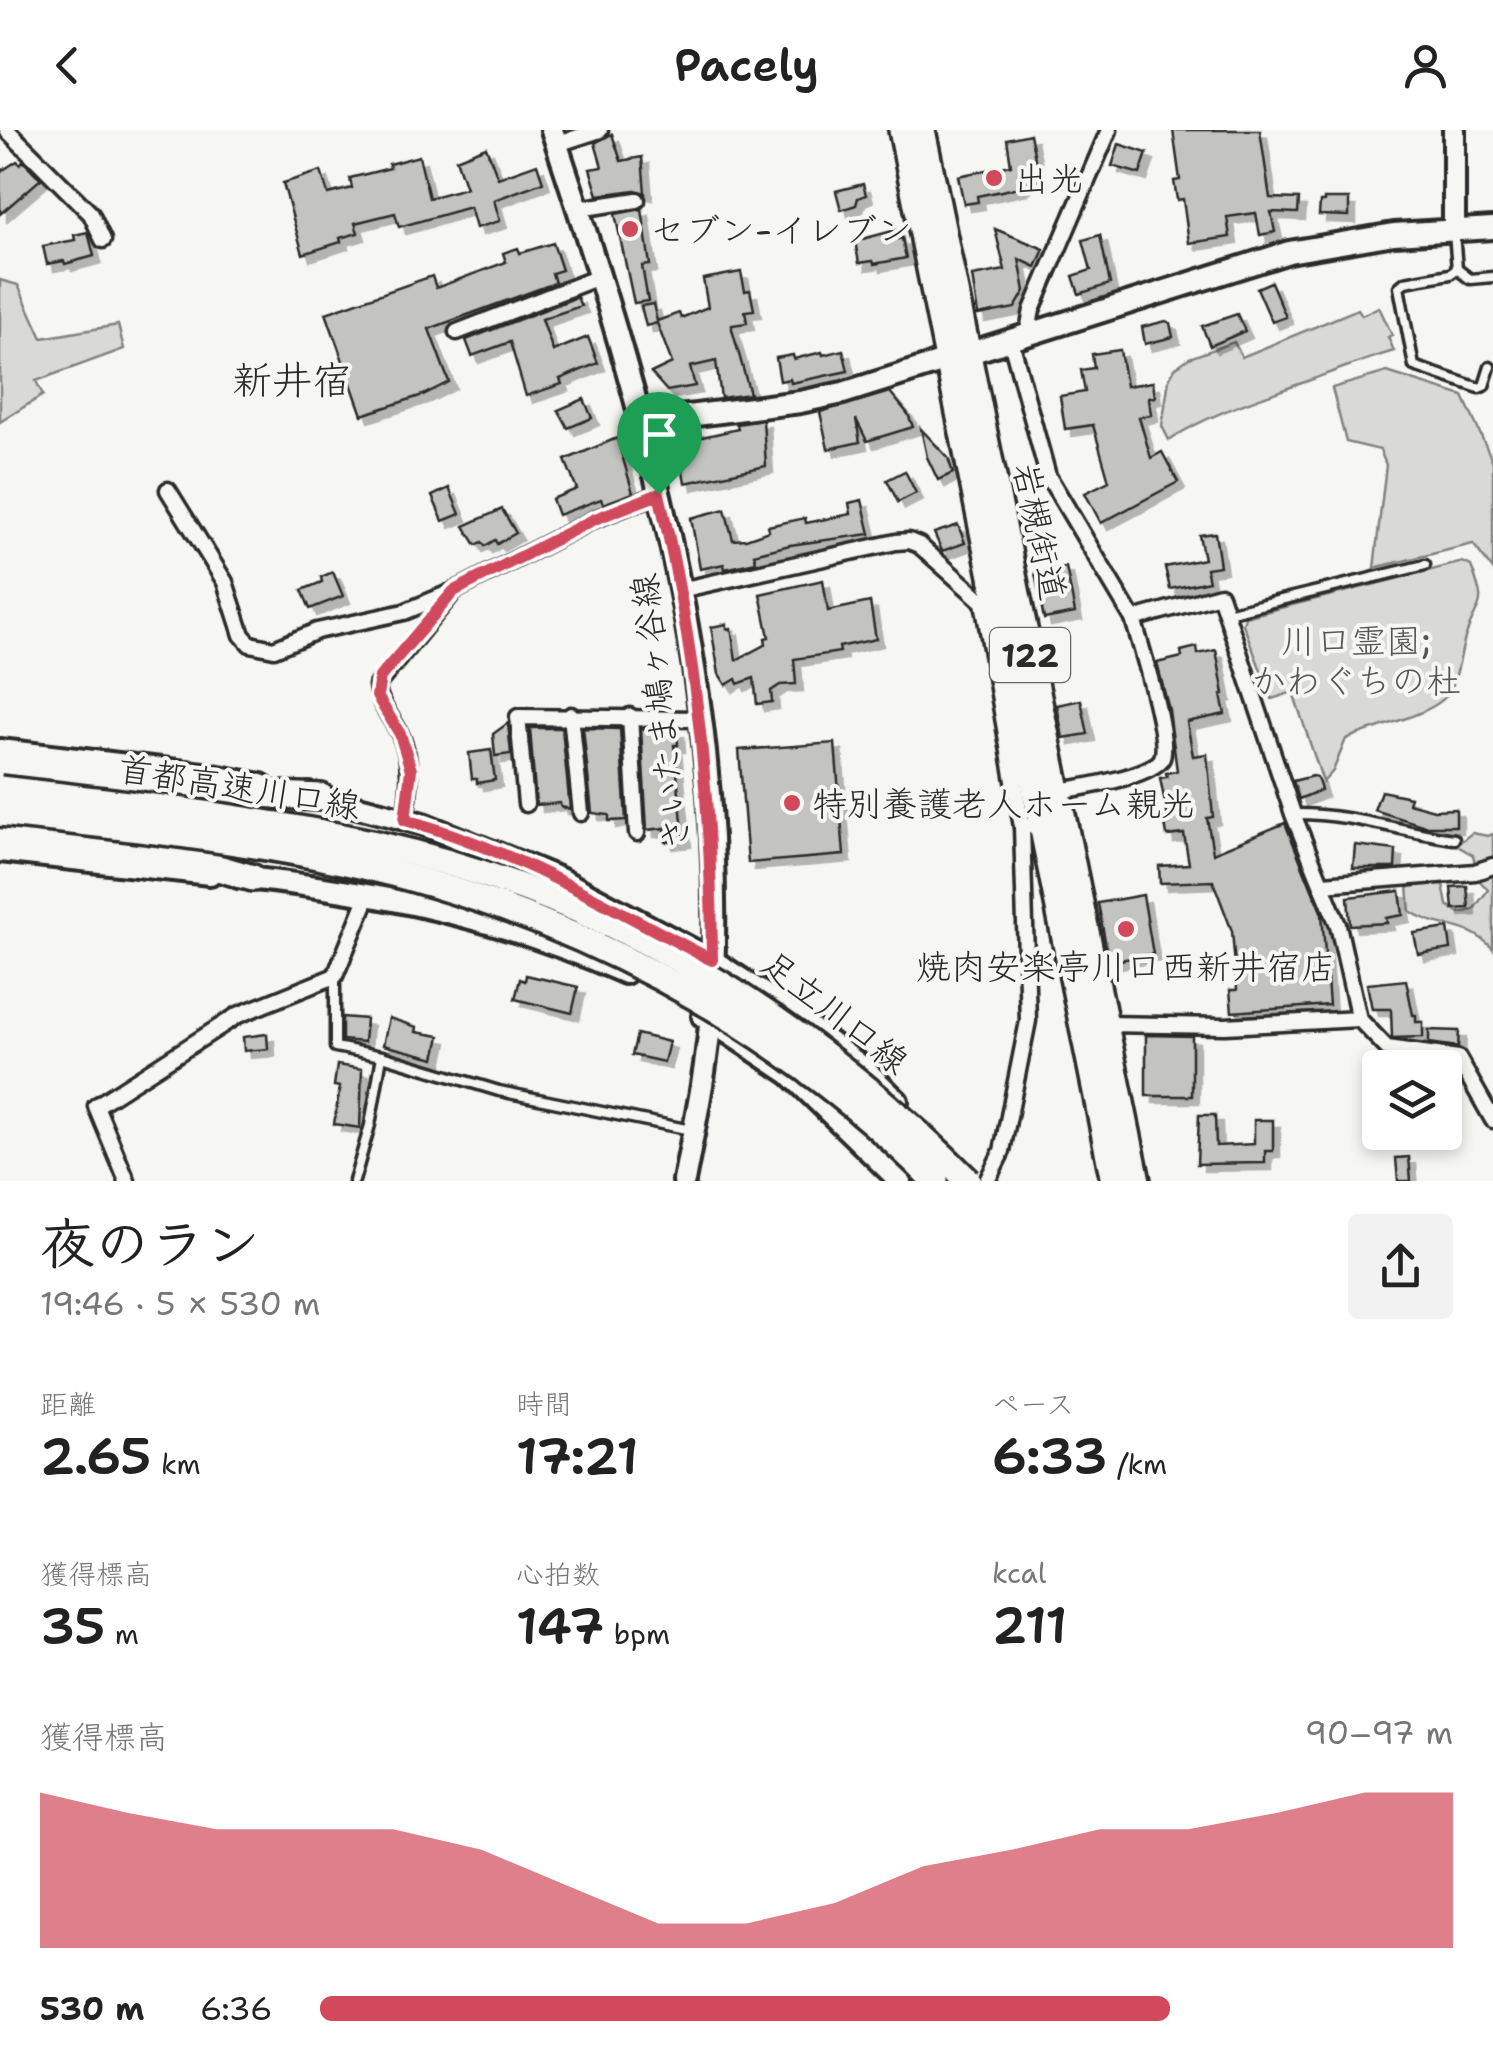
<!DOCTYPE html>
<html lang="ja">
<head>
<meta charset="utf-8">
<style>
  body { margin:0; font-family:"Shantell Sans","Klee One",sans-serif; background:#f2f2f2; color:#222; height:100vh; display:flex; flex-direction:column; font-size:38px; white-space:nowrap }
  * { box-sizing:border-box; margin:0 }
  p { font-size:32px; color:#767676 }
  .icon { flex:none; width:55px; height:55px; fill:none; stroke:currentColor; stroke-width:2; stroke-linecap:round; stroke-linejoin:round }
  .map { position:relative; height:1051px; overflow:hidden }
  .sheet { display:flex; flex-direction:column; background:#fff; flex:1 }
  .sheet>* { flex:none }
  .buttons { position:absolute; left:1362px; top:920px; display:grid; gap:20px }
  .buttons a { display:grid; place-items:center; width:100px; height:100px; border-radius:10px; background:#fff; box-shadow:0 5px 15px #0003; font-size:50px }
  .pin { position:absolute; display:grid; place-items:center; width:85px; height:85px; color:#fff; margin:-102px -42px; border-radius:50% 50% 50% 0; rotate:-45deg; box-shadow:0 0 10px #0007 }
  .pin .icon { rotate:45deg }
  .round { display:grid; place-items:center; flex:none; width:105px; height:105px; border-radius:10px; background:#f2f2f2 }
  .head { display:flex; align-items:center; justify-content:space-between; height:170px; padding:0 40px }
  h1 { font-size:55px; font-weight:600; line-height:75px }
  .stats { display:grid; grid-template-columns:repeat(3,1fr); gap:15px; height:170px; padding:10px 40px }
  .stats div { display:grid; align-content:center }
  .stats b { font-size:50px; font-weight:600 }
  .stats small { font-size:28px; font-weight:400 }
  .stats p { font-size:28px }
  .chart { height:280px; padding:20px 40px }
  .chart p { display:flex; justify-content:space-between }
  .chart svg { width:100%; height:180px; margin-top:10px; fill:#d1495b; opacity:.7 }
  ul { padding:0 40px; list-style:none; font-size:32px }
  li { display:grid; grid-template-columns:160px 120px 1fr; align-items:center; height:75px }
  li i { height:25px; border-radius:12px; background:#d1495b }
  header { display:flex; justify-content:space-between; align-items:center; height:130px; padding:0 40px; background:#fff; font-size:45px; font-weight:600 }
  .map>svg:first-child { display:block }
</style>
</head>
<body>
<header><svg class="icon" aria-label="back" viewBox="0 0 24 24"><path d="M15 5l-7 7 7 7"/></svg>Pacely<svg class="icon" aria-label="person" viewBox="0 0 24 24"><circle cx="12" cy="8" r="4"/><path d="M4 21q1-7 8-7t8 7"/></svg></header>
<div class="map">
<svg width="1493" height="1051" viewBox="0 0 1493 1051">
  <defs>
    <filter id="shadow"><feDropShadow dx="7" dy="7" stdDeviation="0" flood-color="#0004"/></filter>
  </defs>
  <rect width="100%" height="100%" fill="#f6f6f2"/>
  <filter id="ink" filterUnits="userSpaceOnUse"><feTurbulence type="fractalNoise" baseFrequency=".01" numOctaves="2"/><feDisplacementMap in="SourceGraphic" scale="20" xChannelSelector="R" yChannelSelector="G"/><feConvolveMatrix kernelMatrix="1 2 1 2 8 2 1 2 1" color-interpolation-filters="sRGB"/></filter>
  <g filter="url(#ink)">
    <g fill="#d9d9d5" stroke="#828280" stroke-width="2.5">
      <path d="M 0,150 L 18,155 L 42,208 L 118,195 L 124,219 L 36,251 L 43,265 L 0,292 Z"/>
      <path d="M 1379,177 L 1392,205 L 1388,207 L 1394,221 C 1363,230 1335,241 1305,252 C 1258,269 1211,283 1169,310 L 1162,296 L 1169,249 L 1175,238 L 1189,228 L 1234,212 L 1242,227 L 1358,179 L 1362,185 Z"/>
      <path d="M 1387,242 L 1463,266 L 1493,332 L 1493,440 L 1473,414 L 1374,438 L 1386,335 L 1380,320 L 1346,312 L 1332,258 Z"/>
      <path d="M 1463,432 L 1471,436 C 1489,482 1477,469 1465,508 C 1460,525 1458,546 1450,561 C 1437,585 1372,597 1346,609 L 1333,641 L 1323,652 L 1293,562 L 1272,569 L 1243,494 L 1245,487 Z"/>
      <path d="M 1472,703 L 1488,706 L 1493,704 L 1493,819 C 1466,789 1439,801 1410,781 L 1408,755 L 1443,754 L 1447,775 L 1460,783 L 1473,780 L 1488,760 L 1479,750 L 1473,725 L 1456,715 Z"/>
    </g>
    <g fill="#c3c3c0" stroke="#2b2b2b" stroke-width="2.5" filter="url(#shadow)">
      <path d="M 1173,0 L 1260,0 L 1270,68 L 1299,69 L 1298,83 L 1271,82 L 1275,102 L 1260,105 L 1256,83 L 1227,87 L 1230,107 L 1189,113 L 1183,69 L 1177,70 L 1174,51 L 1180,50 Z"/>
      <path d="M 612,4 L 621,31 L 642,27 L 645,63 L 635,60 L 598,65 L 590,39 L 602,37 L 595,13 Z"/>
      <path d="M 1030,4 L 1038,43 L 1021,57 L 977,66 L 978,72 L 964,74 L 958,46 L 1011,35 L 1007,9 Z"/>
      <path d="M 1119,14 L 1147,23 L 1140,44 L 1112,36 Z"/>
      <path d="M 486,17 L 498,48 L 537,34 L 543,52 L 494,70 L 500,91 L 476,98 L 470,77 L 399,97 L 395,83 L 355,93 L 358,103 L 340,108 L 341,112 L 303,124 L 283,53 L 321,41 L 328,64 L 352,58 L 350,48 L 390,38 L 389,34 L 419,26 L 429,68 L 466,58 L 456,29 Z"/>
      <path d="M 17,31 L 20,34 L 23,31 L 41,49 L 0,84 L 0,42 Z"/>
      <path d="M 863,54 L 866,65 L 858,68 L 856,75 L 841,80 L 836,61 Z"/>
      <path d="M 1324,69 L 1349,69 L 1349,86 L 1319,85 L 1320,72 L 1324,72 Z"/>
      <path d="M 642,79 L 650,135 L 642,136 L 648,171 L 634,173 L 615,84 Z"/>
      <path d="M 995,99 L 1044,119 L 1036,137 L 1019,129 L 1025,161 L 1015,178 L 978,185 L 972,146 L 1005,140 Z"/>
      <path d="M 896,100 L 898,109 L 902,108 L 906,128 L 874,134 L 873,131 L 859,133 L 855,111 Z"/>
      <path d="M 88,102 L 94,126 L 65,134 L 64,131 L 47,134 L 43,116 L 75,110 L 74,105 Z"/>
      <path d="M 1100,105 L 1110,154 L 1079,164 L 1073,146 L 1091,140 L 1083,110 Z"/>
      <path d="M 553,113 L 562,140 L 552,143 L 555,153 L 429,199 L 449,252 L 423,265 L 362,285 L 326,183 L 432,146 L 436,158 L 506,132 L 503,123 L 518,118 L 520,123 Z"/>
      <path d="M 741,142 L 745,161 L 750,160 L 754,180 L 745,181 L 747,193 L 732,195 L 732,199 L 750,264 L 721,268 L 716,231 L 690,237 L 695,256 L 667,261 L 651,243 L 672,233 L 657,193 L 646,196 L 641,176 L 653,174 L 657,191 L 679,183 L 681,188 L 708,177 L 703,149 Z"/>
      <path d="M 1271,152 L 1286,187 L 1272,192 L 1257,158 Z"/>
      <path d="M 577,167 L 581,176 L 542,189 L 553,221 L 588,207 L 598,233 L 560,249 L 562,254 L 526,266 L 510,212 L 472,226 L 466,210 Z"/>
      <path d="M 1237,184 L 1245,201 L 1210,216 L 1202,196 Z"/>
      <path d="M 1166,191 L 1170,193 L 1173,207 L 1145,214 L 1142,197 Z"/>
      <path d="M 843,220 L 848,241 L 791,253 L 790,249 L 780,251 L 776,228 L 793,225 L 794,229 L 822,222 L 823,225 Z"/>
      <path d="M 1120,220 L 1126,256 L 1153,252 L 1155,267 L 1149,268 L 1151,285 L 1139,287 L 1151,328 L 1162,322 L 1178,352 L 1101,393 L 1085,363 L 1109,351 L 1093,295 L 1065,299 L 1060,266 L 1085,262 L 1081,240 L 1094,238 L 1092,224 Z"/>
      <path d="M 890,262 L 908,284 L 913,297 L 867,311 L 856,289 L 860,312 L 828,319 L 820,282 Z"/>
      <path d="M 584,269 L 592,288 L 568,298 L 558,280 Z"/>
      <path d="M 763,290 L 766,336 L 685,353 L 681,331 L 687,329 L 684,311 L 738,299 L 737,294 Z"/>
      <path d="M 921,299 L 948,328 L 953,343 L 938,350 L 927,327 Z"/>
      <path d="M 617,308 L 633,363 L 603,374 L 601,369 L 558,385 L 552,369 L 577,359 L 565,330 Z"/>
      <path d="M 905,341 L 916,363 L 898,372 L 887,350 Z"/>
      <path d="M 449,358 L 460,384 L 443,391 L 432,366 Z"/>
      <path d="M 862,370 L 870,404 L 790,415 L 754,424 L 756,432 L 725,439 L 724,434 L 700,439 L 691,388 L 725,379 L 733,410 L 746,409 L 769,401 L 768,396 L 805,388 L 806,393 L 851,384 L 849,373 Z"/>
      <path d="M 502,379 L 516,403 L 497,414 L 495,410 L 485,416 L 482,412 L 476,415 L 464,396 Z"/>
      <path d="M 958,395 L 965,413 L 942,421 L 934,403 Z"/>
      <path d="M 1215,403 L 1220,436 L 1206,438 L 1209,451 L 1170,459 L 1165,437 L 1204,429 L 1199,405 Z"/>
      <path d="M 1066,437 L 1075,483 L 1044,489 L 1035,443 Z"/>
      <path d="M 333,442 L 343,466 L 310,479 L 302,460 L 322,452 L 321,447 Z"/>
      <path d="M 823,450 L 828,481 L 870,472 L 876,509 L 839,517 L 840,522 L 794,529 L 796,554 L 780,555 L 771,561 L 772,572 L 757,574 L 754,548 L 738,554 L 736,549 L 726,555 L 719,544 L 711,497 L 727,494 L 727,499 L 731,498 L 736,530 L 766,514 L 765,508 L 769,507 L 760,464 Z"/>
      <path d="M 1197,517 L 1198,524 L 1216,520 L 1224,564 L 1221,565 L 1225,584 L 1187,592 L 1193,626 L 1207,624 L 1213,687 L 1207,688 L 1213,723 L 1285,693 L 1322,784 L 1329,875 L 1232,882 L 1230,860 L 1237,860 L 1232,801 L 1213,751 L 1160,753 L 1159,736 L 1189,734 L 1184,704 L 1167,706 L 1165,693 L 1169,693 L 1160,648 L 1167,647 L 1166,643 L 1177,641 L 1169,580 L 1157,533 L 1182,527 L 1181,521 Z"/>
      <path d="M 1081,570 L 1088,604 L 1063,608 L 1057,575 Z"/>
      <path d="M 508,593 L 511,624 L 495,626 L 493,604 Z"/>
      <path d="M 530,598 L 562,598 L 570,679 L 561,677 L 560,673 L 536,675 Z"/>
      <path d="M 583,598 L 620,599 L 626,690 L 609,691 L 609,685 L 592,683 Z"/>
      <path d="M 641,599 L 654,599 L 654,602 L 677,600 L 678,615 L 674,615 L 684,710 L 666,712 L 665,698 L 647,700 Z"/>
      <path d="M 835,613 L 844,725 L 748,733 L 739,620 Z"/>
      <path d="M 491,620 L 495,650 L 477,653 L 477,649 L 472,649 L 469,623 Z"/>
      <path d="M 1313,646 L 1317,647 L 1321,660 L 1299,669 L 1293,651 Z"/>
      <path d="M 1381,661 L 1410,667 L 1408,673 L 1434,680 L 1456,679 L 1456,696 L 1425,696 L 1374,680 Z"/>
      <path d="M 1355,715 L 1396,720 L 1395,738 L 1353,738 Z"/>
      <path d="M 1467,756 L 1469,778 L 1453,779 L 1451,757 Z"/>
      <path d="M 1400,761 L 1403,785 L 1386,788 L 1387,793 L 1350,795 L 1348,767 Z"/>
      <path d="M 1143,765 L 1153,824 L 1109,832 L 1098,773 Z"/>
      <path d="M 1448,798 L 1451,819 L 1418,824 L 1414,803 Z"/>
      <path d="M 526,845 L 578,857 L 572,883 L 515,869 L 520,849 L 525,851 Z"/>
      <path d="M 1406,850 L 1413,885 L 1416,885 L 1416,892 L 1423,892 L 1423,907 L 1392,908 L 1391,879 L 1372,879 L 1367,854 Z"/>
      <path d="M 342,887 L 366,889 L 364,912 L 342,910 Z"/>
      <path d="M 389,888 L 417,897 L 416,902 L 440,906 L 435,928 L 383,915 Z"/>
      <path d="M 1429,900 L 1459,901 L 1458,917 L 1429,913 Z"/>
      <path d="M 267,904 L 268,919 L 244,921 L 243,907 Z"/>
      <path d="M 637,904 L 669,912 L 664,932 L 632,925 Z"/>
      <path d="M 1146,905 L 1192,906 L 1192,966 L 1146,966 Z"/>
      <path d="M 337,935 L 362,939 L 360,998 L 334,994 L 340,957 L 334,956 Z"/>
      <path d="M 1199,985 L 1215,985 L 1216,1016 L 1254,1014 L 1254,990 L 1273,990 L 1273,1021 L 1265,1021 L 1265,1033 L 1197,1034 Z"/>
      <path d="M 1409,1027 L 1411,1051 L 1398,1051 L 1396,1028 Z"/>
    </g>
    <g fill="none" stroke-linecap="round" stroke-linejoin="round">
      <g stroke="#2b2b2b" stroke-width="15">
        <g id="lane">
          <path d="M 1454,103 L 1457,139 L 1470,149 L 1493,147"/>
          <path d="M 1457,139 L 1450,144 L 1405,152 L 1399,157 L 1414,236 L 1479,258 L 1484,256 L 1490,237"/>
          <path d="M 1227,483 L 1425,435"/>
          <path d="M 1293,684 C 1349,683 1399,701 1454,709"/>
          <path d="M 335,846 L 335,917 L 382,926 L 499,961 L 691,1000"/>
          <path d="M 354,1051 L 370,995 L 382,926"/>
        </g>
      </g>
      <g stroke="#2b2b2b" stroke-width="21">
        <g id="street">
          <path d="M 7,0 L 91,84 L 103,110"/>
          <path d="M 557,14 L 600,0"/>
          <path d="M 578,79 L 637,70"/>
          <path d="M 457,202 L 599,147"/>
          <path d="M 1027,206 L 1032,180 L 1109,0"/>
          <path d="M 1011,211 L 1048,346 L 1133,489 L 1220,465 L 1293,684 L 1338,795 L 1359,889 L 1387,918 L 1458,928 L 1493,990"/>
          <path d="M 168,360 L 225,452 L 242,505 L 250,514 L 274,519 L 317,501 L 404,482 L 454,461 L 595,389 L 659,364"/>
          <path d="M 680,460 L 896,412 L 909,411 L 919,415 L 983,472 L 1022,697 L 1043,693"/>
          <path d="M 571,585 L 581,683"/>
          <path d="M 630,586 L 637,703"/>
          <path d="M 1059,661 C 1079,658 1154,646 1162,628 C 1170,609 1140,513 1133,489"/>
          <path d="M 526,674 L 518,587 L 700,589"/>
          <path d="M 405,689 C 410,659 413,633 400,604 C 392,587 378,574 377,555 L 451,465"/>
          <path d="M 1323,754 L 1475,742 L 1493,736"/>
          <path d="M 1104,894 L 1225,896 L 1359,889"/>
          <path d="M 127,1051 L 96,976 L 238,885 L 335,846 L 368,766"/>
          <path d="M 987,1051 L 1002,1021 L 1028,891 L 1022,697"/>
        </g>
      </g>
      <g stroke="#2b2b2b" stroke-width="28">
        <g id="secondary">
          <path d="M 552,0 C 648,286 735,590 710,895 C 705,947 694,999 684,1051"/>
          <path d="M 1454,98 L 1454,0"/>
          <path d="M 640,292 L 800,272 L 843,263 L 1289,122 L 1394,104 L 1493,98"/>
          <path d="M 0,620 L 203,644 L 261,655"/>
          <path d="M 309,664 L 423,694 L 560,749 L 712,830 L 773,870 L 861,936 L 897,971"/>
          <path d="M 0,721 L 210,744"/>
          <path d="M 238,747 C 376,762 499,786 625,843"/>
          <path d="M 703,886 L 790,944 L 900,1051"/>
        </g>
      </g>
      <g stroke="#2b2b2b" stroke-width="32">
        <g id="highway">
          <path d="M 902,0 L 1114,1051"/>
          <path d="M 922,0 L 1137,1051"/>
          <path d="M 0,639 L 191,661 L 321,667"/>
          <path d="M 0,704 L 108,713 L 173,725 L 253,748"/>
        </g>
      </g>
      <use href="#lane" stroke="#f6f6f2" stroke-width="8"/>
      <use href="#street" stroke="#f6f6f2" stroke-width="14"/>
      <use href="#secondary" stroke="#f6f6f2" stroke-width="20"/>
      <use href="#highway" stroke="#f6f6f2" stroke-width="25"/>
      <g stroke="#2b2b2b" stroke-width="32" stroke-linecap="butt">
        <g id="highway-bridge">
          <path d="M 0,659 C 125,673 252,687 376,714 C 610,767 799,883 968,1051"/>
          <path d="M 0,683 C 112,696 226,707 337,730 C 560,777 775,888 935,1051"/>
        </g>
      </g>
      <use href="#highway-bridge" stroke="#f6f6f2" stroke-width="25"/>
    </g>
  </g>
  <g fill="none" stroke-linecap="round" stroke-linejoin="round" filter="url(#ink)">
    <g stroke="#fff" stroke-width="20">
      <path id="route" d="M 659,364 C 696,518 712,672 712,830 C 612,779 514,719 405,690 L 411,640 L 400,604 L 377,566 L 380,547 L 454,461 L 595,389 Z"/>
    </g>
    <use href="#route" stroke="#d1495b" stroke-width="12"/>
  </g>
  <g fill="#d1495b" stroke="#f6f6f2" stroke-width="4">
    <circle cx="994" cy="48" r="10"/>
    <circle cx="630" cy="99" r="10"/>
    <circle cx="792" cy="673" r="10"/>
    <circle cx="1126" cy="799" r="10"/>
  </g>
  <g text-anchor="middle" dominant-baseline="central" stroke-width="8" stroke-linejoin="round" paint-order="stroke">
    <rect fill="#f6f6f2" stroke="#686867" stroke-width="2.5" x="990" y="498" width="80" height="54" rx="8"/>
    <g font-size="32" font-weight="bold" fill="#2b2b2b">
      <text x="1030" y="525">122</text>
    </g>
    <g font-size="35" fill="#2b2b2b" stroke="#f6f6f2" text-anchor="start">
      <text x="1014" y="48">出光</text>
      <text x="650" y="99">セブン-イレブン</text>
      <text x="812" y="673">特別養護老人ホーム親光</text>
      <text x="1126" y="836" text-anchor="middle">焼肉安楽亭川口西新井宿店</text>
    </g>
    <g font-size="35" fill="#2b2b2b" stroke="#f6f6f2">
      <text transform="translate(1040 401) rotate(78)">岩槻街道</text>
      <text transform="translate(660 582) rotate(-97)">さいたま鳩ヶ谷線</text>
      <text transform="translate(239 657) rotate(9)">首都高速川口線</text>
      <text transform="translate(835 882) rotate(38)">足立川口線</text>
    </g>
    <g font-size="35" fill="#565656" stroke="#f6f6f2">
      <text x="1356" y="510">川口霊園;<tspan x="1356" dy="40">かわぐちの杜</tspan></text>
    </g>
    <g font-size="40" fill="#2b2b2b" stroke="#f6f6f2">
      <text x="292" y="250">新井宿</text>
    </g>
  </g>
</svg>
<div class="buttons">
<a><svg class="icon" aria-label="layers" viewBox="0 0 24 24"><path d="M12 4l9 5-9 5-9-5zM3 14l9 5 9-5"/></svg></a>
</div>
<div class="pin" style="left:659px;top:364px;background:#1e9e55"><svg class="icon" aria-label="arrive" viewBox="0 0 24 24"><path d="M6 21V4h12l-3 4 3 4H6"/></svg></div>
</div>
<section class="sheet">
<div class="head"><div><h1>夜のラン</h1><p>19:46 · 5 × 530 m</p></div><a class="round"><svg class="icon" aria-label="share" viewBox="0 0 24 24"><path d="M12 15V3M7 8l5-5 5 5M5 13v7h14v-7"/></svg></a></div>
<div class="stats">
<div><p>距離</p><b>2.65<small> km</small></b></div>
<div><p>時間</p><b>17:21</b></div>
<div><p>ペース</p><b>6:33<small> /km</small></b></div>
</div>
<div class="stats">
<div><p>獲得標高</p><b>35<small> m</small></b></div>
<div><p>心拍数</p><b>147<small> bpm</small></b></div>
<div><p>kcal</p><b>211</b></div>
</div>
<div class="chart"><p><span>獲得標高</span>90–97 m</p>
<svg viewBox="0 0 160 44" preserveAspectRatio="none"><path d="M0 44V6L10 11L20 15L30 15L40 15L50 20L60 29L70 38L80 38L90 33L100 24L110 20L120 15L130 15L140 11L150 6L160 6V44z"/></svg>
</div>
<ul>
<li><b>530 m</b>6:36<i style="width:75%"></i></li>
</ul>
</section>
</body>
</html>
